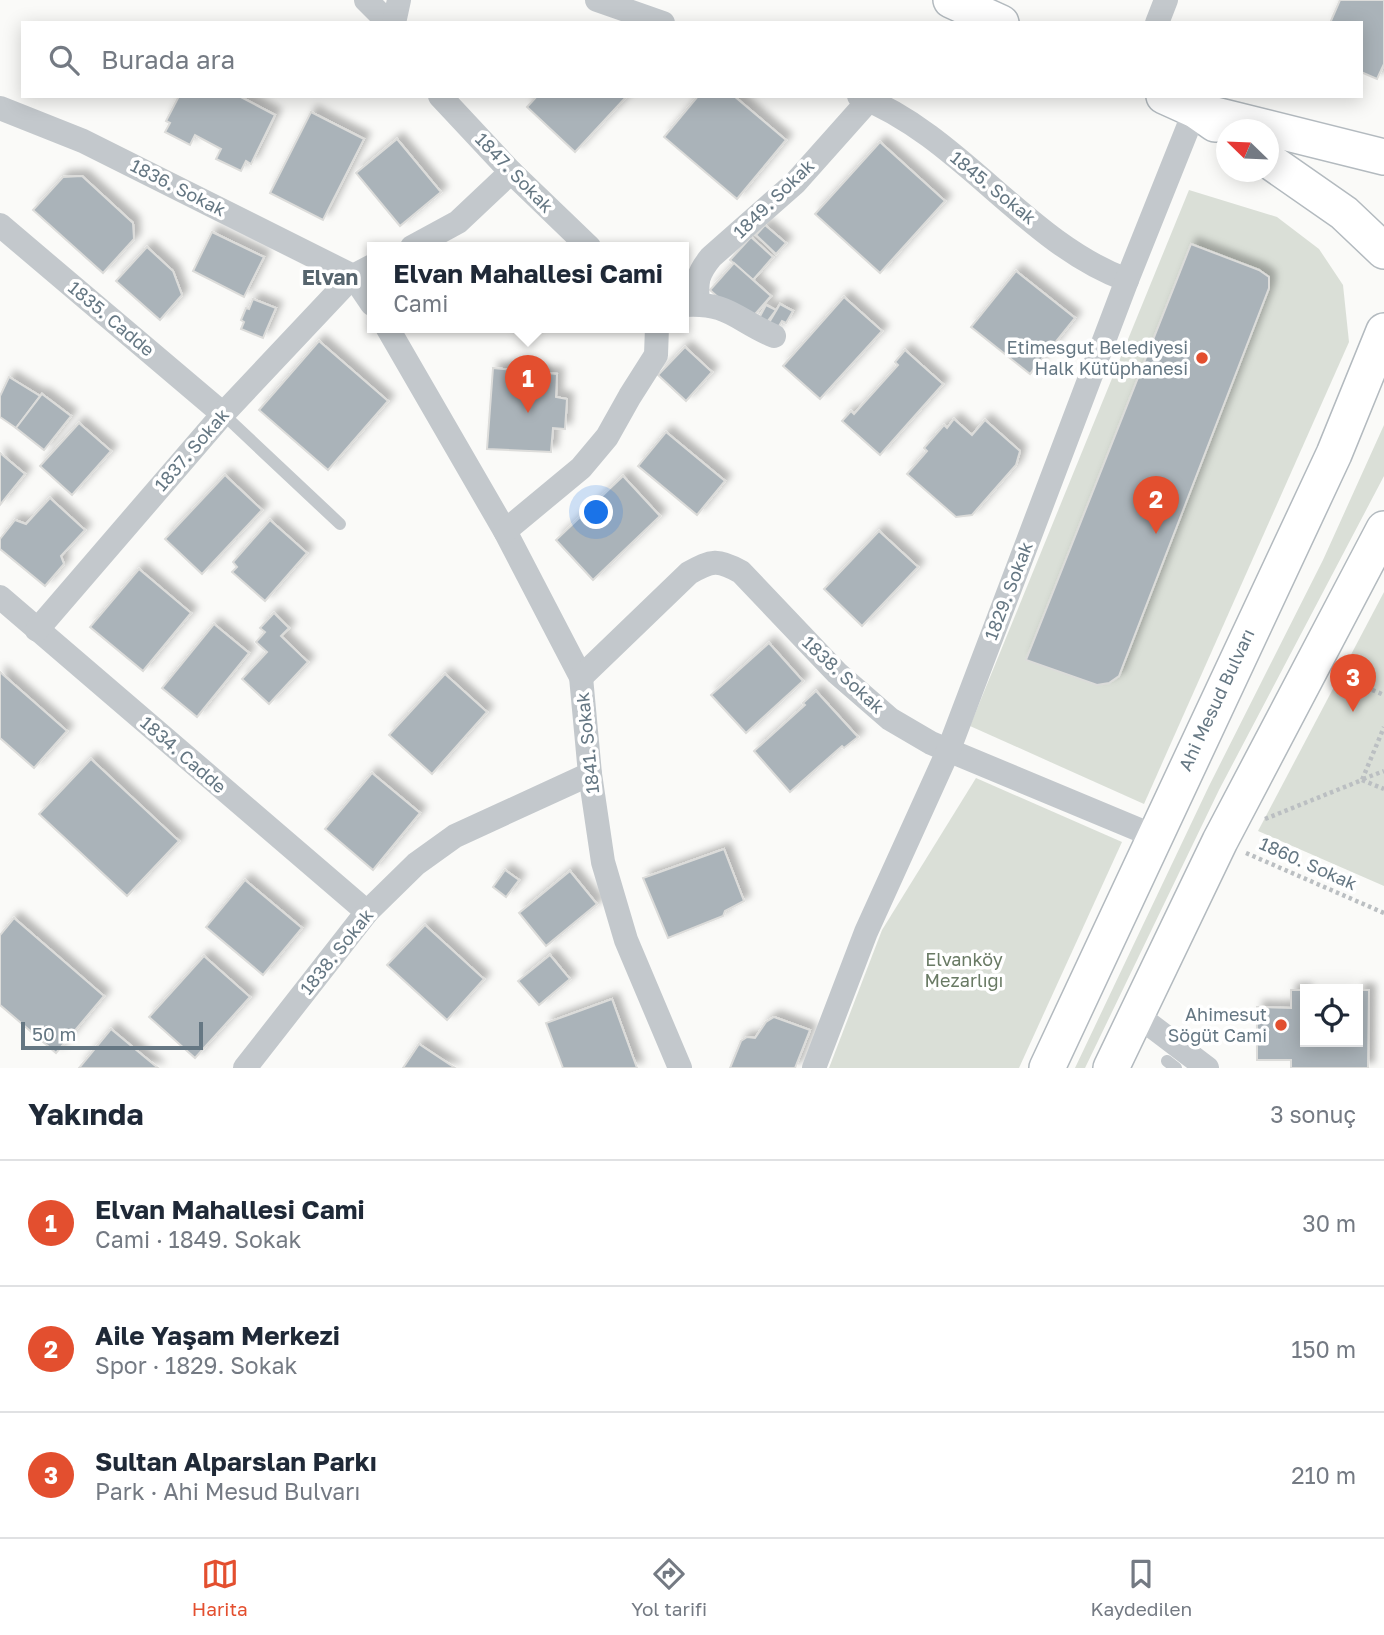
<!DOCTYPE html>
<html lang="tr">
<meta charset="utf-8">
<style>
:root{--surface:#fff;--page:#f2f2f3;--text:#1f2937;--muted:#747a83;--line:#e0e1e3;--accent:#e34f2f}
body{margin:0;font-family:"Golos Text",sans-serif;background:var(--page);color:var(--text)}
.controls{position:absolute;right:21px;bottom:21px;display:grid;overflow:hidden;border-radius:0px;box-shadow:0 4px 18px #0003}
.controls button{width:63px;height:63px;display:grid;place-items:center;padding:0;border:0;border-bottom:2px solid var(--line);background:var(--surface);color:var(--text);font:35px sans-serif}
.compass{position:absolute;left:1216px;top:119px;width:63px;height:63px;border-radius:50%;background:var(--surface);box-shadow:0 4px 18px #0003;rotate:293deg}
.scale{position:absolute;left:21px;bottom:18px;width:182px;box-sizing:border-box;padding-left:7px;border:4px solid #657783;border-top:0;font-size:19px;line-height:24px;white-space:nowrap;color:#657783;-webkit-text-stroke:5px #fff;paint-order:stroke}
.you{position:absolute;left:597px;top:513px;width:24px;height:24px;margin:-18px;border:5px solid #fff;border-radius:50%;background:#1a73e8;box-shadow:0 0 0 10px #1a73e833}
.badge{display:grid;place-items:center;width:46px;height:46px;border-radius:50%;background:var(--accent);color:#fff;font-size:23px;font-weight:700}
.pin{position:absolute;translate:-50% -58px;filter:drop-shadow(0 2px 4px #0008)}
.pin::after{content:'';position:absolute;top:37px;width:24px;height:21px;background:inherit;clip-path:polygon(0 0,100% 0,50% 100%)}
.popup{position:absolute;left:367px;top:242px;width:322px;height:91px;box-sizing:border-box;display:grid;place-content:center;border-radius:0px;background:var(--surface);filter:drop-shadow(0 2px 5px #0005);font-size:23px;white-space:nowrap;color:var(--muted)}
.popup b{font-size:26px;color:var(--text)}
.popup::after{content:'';position:absolute;left:50%;top:100%;margin-left:-14px;border:14px solid transparent;border-top-color:var(--surface)}
.list{margin:0;padding:0;list-style:none}
h2{display:flex;justify-content:space-between;align-items:center;height:91px;margin:0;padding:0 28px;font-size:30px}
h2 small{font-size:23px;font-weight:400;color:var(--muted)}
.list li{display:grid;grid-template-columns:46px 1fr auto;gap:21px;align-items:center;box-sizing:border-box;height:126px;padding:0 28px;border-top:2px solid var(--line)}
.list b{display:block;font-size:26px;white-space:nowrap}
.list p{margin:0;font-size:23px;white-space:nowrap;color:var(--muted)}
.list em{font-size:23px;font-style:normal;color:var(--muted)}
.icon{flex:none;width:38px;height:38px;fill:none;stroke:currentColor;stroke-width:2;stroke-linecap:round;stroke-linejoin:round}
.map{position:relative;flex:none;width:1384px;height:1068px;overflow:hidden}
.search{position:absolute;background:var(--surface);box-shadow:0 4px 18px #0003;left:21px;right:21px;top:21px;height:77px;display:flex;align-items:center;gap:18px;box-sizing:border-box;padding:0 24px;border-radius:0px;color:var(--muted);font-size:26px}
.sheet{height:469px;background:var(--surface)}
nav{display:flex;justify-content:space-around;align-items:center;box-sizing:border-box;height:98px;border-top:2px solid var(--line);background:var(--surface);font-size:19px;color:var(--muted)}
nav a{display:grid;justify-items:center;gap:4px}
nav .on{color:var(--accent)}
.map>svg:first-child{display:block}
.green{fill:#dadfd7}
.building{fill:#aab3b9;stroke:#dcdcda;stroke-width:2;filter:url(#shadow)}
.lines{fill:none;stroke-linecap:round;stroke-linejoin:round}
.secondary-casing{stroke:#b3babf;stroke-width:38}
.path{stroke:#bbbfc2;stroke-width:4.5;stroke-dasharray:3.5 3.5;stroke-linecap:butt}
.lane{stroke:#c3c8cc;stroke-width:12}
.street{stroke:#c3c8cc;stroke-width:24}
.secondary{stroke:#fff;stroke-width:35}
.poi-dot{fill:#e34f2f;stroke:#fff;stroke-width:2.5}
.labels{text-anchor:middle;stroke-width:7;stroke-linejoin:round;paint-order:stroke}
.street-label{font-size:18px;fill:#657783;stroke:#fff}
.poi-label{font-size:18px;fill:#657783;stroke:#fff;text-anchor:end}
.park-label{font-size:18px;fill:#697a64;stroke:#fff}
.quarter-label{font-size:21px;font-weight:bold;fill:#57656e;stroke:#fff}
</style>
<div class="map">
<svg width="1384" height="1068" viewBox="0 0 1384 1068">
<defs>
<filter id="shadow"><feDropShadow dx="6" dy="-6" stdDeviation="3.5" flood-color="#0004"/></filter>
</defs>
<rect width="100%" height="100%" fill="#fafaf8"/>
<g class="green">
<polygon points="1189,190 1277,217 1319,249 1343,285 1349,342 1144,804 970,726"/>
<polygon points="1384,425 1384,476 1219,790 1085,1068 1075,1068 1209,786 1323,560"/>
<polygon points="1384,592 1384,886 1258,831"/>
<polygon points="976,778 1122,842 1019,1068 829,1068 882,930"/>
</g>
<g class="building">
<polygon points="1340,0 1384,0 1384,64 1377,79 1361,72 1361,23 1330,23"/>
<polygon points="179,96 239,96 275,115 251,164 246,161 241,171 216,159 221,149 195,135 190,145 165,132 170,123 166,121"/>
<polygon points="537,96 627,96 575,152 527,107"/>
<polygon points="698,96 734,96 786,140 737,199 664,137"/>
<polygon points="311,112 364,139 323,220 270,193"/>
<polygon points="397,139 441,192 400,226 356,173"/>
<polygon points="880,142 945,201 880,273 815,214"/>
<polygon points="82,176 133,223 134,239 103,273 33,210 63,177"/>
<polygon points="765,225 786,243 776,254 756,235"/>
<polygon points="212,232 264,257 244,297 193,271"/>
<polygon points="751,237 773,257 753,280 730,260"/>
<polygon points="1191,244 1259,270 1269,277 1269,288 1119,676 1109,683 1097,685 1026,660"/>
<polygon points="147,247 173,271 182,295 160,320 116,281"/>
<polygon points="734,263 771,296 750,320 733,311 710,290"/>
<polygon points="1016,271 1075,318 1030,374 971,327"/>
<polygon points="844,297 882,331 820,399 783,366"/>
<polygon points="253,299 276,308 263,338 241,329 244,322 241,320 246,308 249,309"/>
<polygon points="780,304 793,311 786,323 782,321 776,331 767,326"/>
<polygon points="766,305 776,310 764,326 757,322"/>
<polygon points="319,341 388,401 328,470 259,410"/>
<polygon points="685,347 712,372 686,401 658,375"/>
<polygon points="905,350 943,384 880,455 842,421 851,411 854,414 898,365 895,362"/>
<polygon points="493,368 557,374 556,397 567,399 565,429 553,428 551,452 487,449"/>
<polygon points="9,377 40,396 16,428 0,417 0,396"/>
<polygon points="42,394 71,416 44,450 16,428"/>
<polygon points="954,419 972,435 985,420 1020,451 1016,465 972,515 956,517 907,474 927,451 924,448 944,425 947,428"/>
<polygon points="79,423 111,451 72,495 40,466"/>
<polygon points="666,432 725,481 697,515 638,466"/>
<polygon points="0,453 25,474 0,505"/>
<polygon points="225,475 262,510 202,574 165,539"/>
<polygon points="623,476 660,516 593,580 556,540"/>
<polygon points="50,498 85,530 61,556 64,564 45,586 0,549 0,539 15,520 26,524"/>
<polygon points="270,520 307,553 265,601 232,572 237,567 233,562"/>
<polygon points="879,531 918,567 862,626 824,589"/>
<polygon points="139,569 191,613 143,671 90,627"/>
<polygon points="274,613 289,628 281,636 308,662 269,704 242,679 267,652 256,642 265,632 260,628"/>
<polygon points="214,624 249,653 197,717 162,688"/>
<polygon points="769,643 803,681 746,733 711,695"/>
<polygon points="0,672 67,731 34,768 0,738"/>
<polygon points="445,674 487,712 432,774 389,735"/>
<polygon points="816,691 858,737 844,748 842,746 790,792 754,751 805,705 803,703"/>
<polygon points="91,759 179,841 127,896 39,814"/>
<polygon points="372,773 420,813 373,870 325,829"/>
<polygon points="724,849 744,901 725,911 723,916 668,938 643,878"/>
<polygon points="505,870 519,880 506,897 493,887"/>
<polygon points="570,871 597,904 546,946 519,913"/>
<polygon points="245,880 302,928 263,975 206,927"/>
<polygon points="14,918 104,996 56,1053 0,1005 0,935"/>
<polygon points="425,925 484,979 447,1020 387,965"/>
<polygon points="550,955 570,979 539,1005 518,981"/>
<polygon points="204,956 250,997 195,1058 149,1017"/>
<polygon points="1291,990 1305,990 1305,1042 1358,1042 1358,990 1369,990 1368,1068 1291,1068 1291,1060 1257,1060 1257,1007 1291,1008"/>
<polygon points="612,999 637,1068 563,1068 546,1023"/>
<polygon points="774,1017 810,1030 795,1068 730,1068 741,1041 747,1037 755,1038 766,1022"/>
<polygon points="111,1029 158,1068 79,1068"/>
<polygon points="419,1044 455,1068 403,1068"/>
</g>
<g class="lines">
<defs>
<g id="secondary">
<polyline points="951,0 1001,23"/>
<polyline points="1164,96 1195,110 1215,124"/>
<polyline points="1195,110 1384,157"/>
<polyline points="1268,160 1344,213 1384,251"/>
<polyline points="1047,1068 1334,454 1384,331"/>
<polyline points="1111,1068 1220,841 1384,529"/>
</g>
</defs>
<use href="#secondary" class="secondary-casing"/>
<g class="path">
<polyline points="1340,676 1384,695"/>
<polyline points="1363,779 1384,771"/>
<polyline points="1362,780 1384,789"/>
<polyline points="1265,819 1362,780 1384,727"/>
<polyline points="1246,853 1384,913"/>
</g>
<g class="lane">
<polyline points="223,414 340,524"/>
<polyline points="1167,1061 1176,1068"/>
</g>
<g class="street">
<polyline points="366,0 389,23"/>
<polyline points="597,0 663,23"/>
<polyline points="394,23 399,0"/>
<polyline points="1157,23 1166,0"/>
<polyline points="440,96 511,172 589,247"/>
<path d="M859 96C961 136 1026 243 1127 280"/>
<polyline points="0,108 83,141 353,276"/>
<polyline points="0,225 223,414"/>
<polyline points="412,247 458,222 511,172"/>
<polyline points="353,276 372,304"/>
<path d="M698 304C696 282 697 274 711 257L795 183 869 100"/>
<path d="M684 305C729 302 736 320 774 336"/>
<polyline points="387,327 505,531 581,677 590,774 603,862 626,940 680,1068"/>
<polyline points="505,531 581,468 607,437 630,396 656,355 657,327"/>
<polyline points="0,597 367,912"/>
<polyline points="37,630 223,414 353,276 372,266"/>
<path d="M581 677 689 573C712 560 718 559 741 572L837 673 890 719 931 743 1154 836"/>
<polyline points="1137,1015 1207,1068"/>
<polyline points="245,1068 367,912 416,864 455,836 590,774"/>
<polyline points="814,1068 866,932 949,749 1127,280 1195,110"/>
</g>
<use href="#secondary" class="secondary"/>
</g>
<g class="poi-dot">
<circle cx="1202" cy="358" r="7"/>
<circle cx="1281" cy="1025" r="7"/>
</g>
<g class="labels">
<g class="street-label">
<text transform="translate(514 173) rotate(46)" y="6">1847. Sokak</text>
<text transform="translate(178 188) rotate(27)" y="6">1836. Sokak</text>
<text transform="translate(993 188) rotate(39)" y="6">1845. Sokak</text>
<text transform="translate(774 199) rotate(-44)" y="6">1849. Sokak</text>
<text transform="translate(111 319) rotate(40)" y="6">1835. Cadde</text>
<text transform="translate(192 450) rotate(-49)" y="6">1837. Sokak</text>
<text transform="translate(1009 591) rotate(-69)" y="6">1829. Sokak</text>
<text transform="translate(843 675) rotate(43)" y="6">1838. Sokak</text>
<text transform="translate(1217 700) rotate(-65)" y="6">Ahi Mesud Bulvarı</text>
<text transform="translate(588 743) rotate(-96)" y="6">1841. Sokak</text>
<text transform="translate(183 755) rotate(41)" y="6">1834. Cadde</text>
<text transform="translate(1308 864) rotate(24)" y="6">1860. Sokak</text>
<text transform="translate(337 952) rotate(-51)" y="6">1838. Sokak</text>
</g>
<g class="poi-label">
<text x="1188" y="354">Etimesgut Belediyesi<tspan x="1188" dy="21">Halk Kütüphanesi</tspan></text>
<text x="1267" y="1021">Ahimesut<tspan x="1267" dy="21">Sögüt Cami</tspan></text>
</g>
<g class="park-label">
<text x="964" y="966">Elvanköy<tspan x="964" dy="21">Mezarlığı</tspan></text>
</g>
<g class="quarter-label">
<text x="330" y="285">Elvan</text>
</g>
</g>
</svg>
<div class="controls">
<button><svg class="icon" aria-label="locate" viewBox="0 0 24 24"><circle cx="12" cy="12" r="6"/><path d="M12 2v4M12 18v4M2 12h4M18 12h4"/></svg></button>
</div>
<svg class="compass" viewBox="-18 -18 36 36"><path d="M0-13l5 13h-10z" fill="#e53935"/><path d="M0 13l5-13h-10z" fill="#747a83"/></svg>
<div class="scale">50 m</div>
<div class="you"></div>
<div class="pin badge" style="left:528px;top:413px">1</div>
<div class="popup"><b>Elvan Mahallesi Cami</b>Cami</div>
<div class="pin badge" style="left:1156px;top:534px">2</div>
<div class="pin badge" style="left:1353px;top:712px">3</div>
<div class="search"><svg class="icon" aria-label="search" viewBox="0 0 24 24"><circle cx="10" cy="10" r="6"/><path d="M15 15l6 6"/></svg>Burada ara</div>
</div>
<section class="sheet">
<h2>Yakında<small>3 sonuç</small></h2>
<ul class="list">
<li><span class="badge">1</span><div><b>Elvan Mahallesi Cami</b><p>Cami · 1849. Sokak</p></div><em>30 m</em></li>
<li><span class="badge">2</span><div><b>Aile Yaşam Merkezi</b><p>Spor · 1829. Sokak</p></div><em>150 m</em></li>
<li><span class="badge">3</span><div><b>Sultan Alparslan Parkı</b><p>Park · Ahi Mesud Bulvarı</p></div><em>210 m</em></li>
</ul>
</section>
<nav>
<a class="on"><svg class="icon" aria-label="map" viewBox="0 0 24 24"><path d="M3 6l6-2 6 2 6-2v14l-6 2-6-2-6 2zM9 4v14M15 6v14"/></svg>Harita</a>
<a><svg class="icon" aria-label="directions" viewBox="0 0 24 24"><path d="M12 3l9 9-9 9-9-9zM9 14v-3h6M13 9l2 2-2 2"/></svg>Yol tarifi</a>
<a><svg class="icon" aria-label="saved" viewBox="0 0 24 24"><path d="M7 4h10v16l-5-4-5 4z"/></svg>Kaydedilen</a>
</nav>
